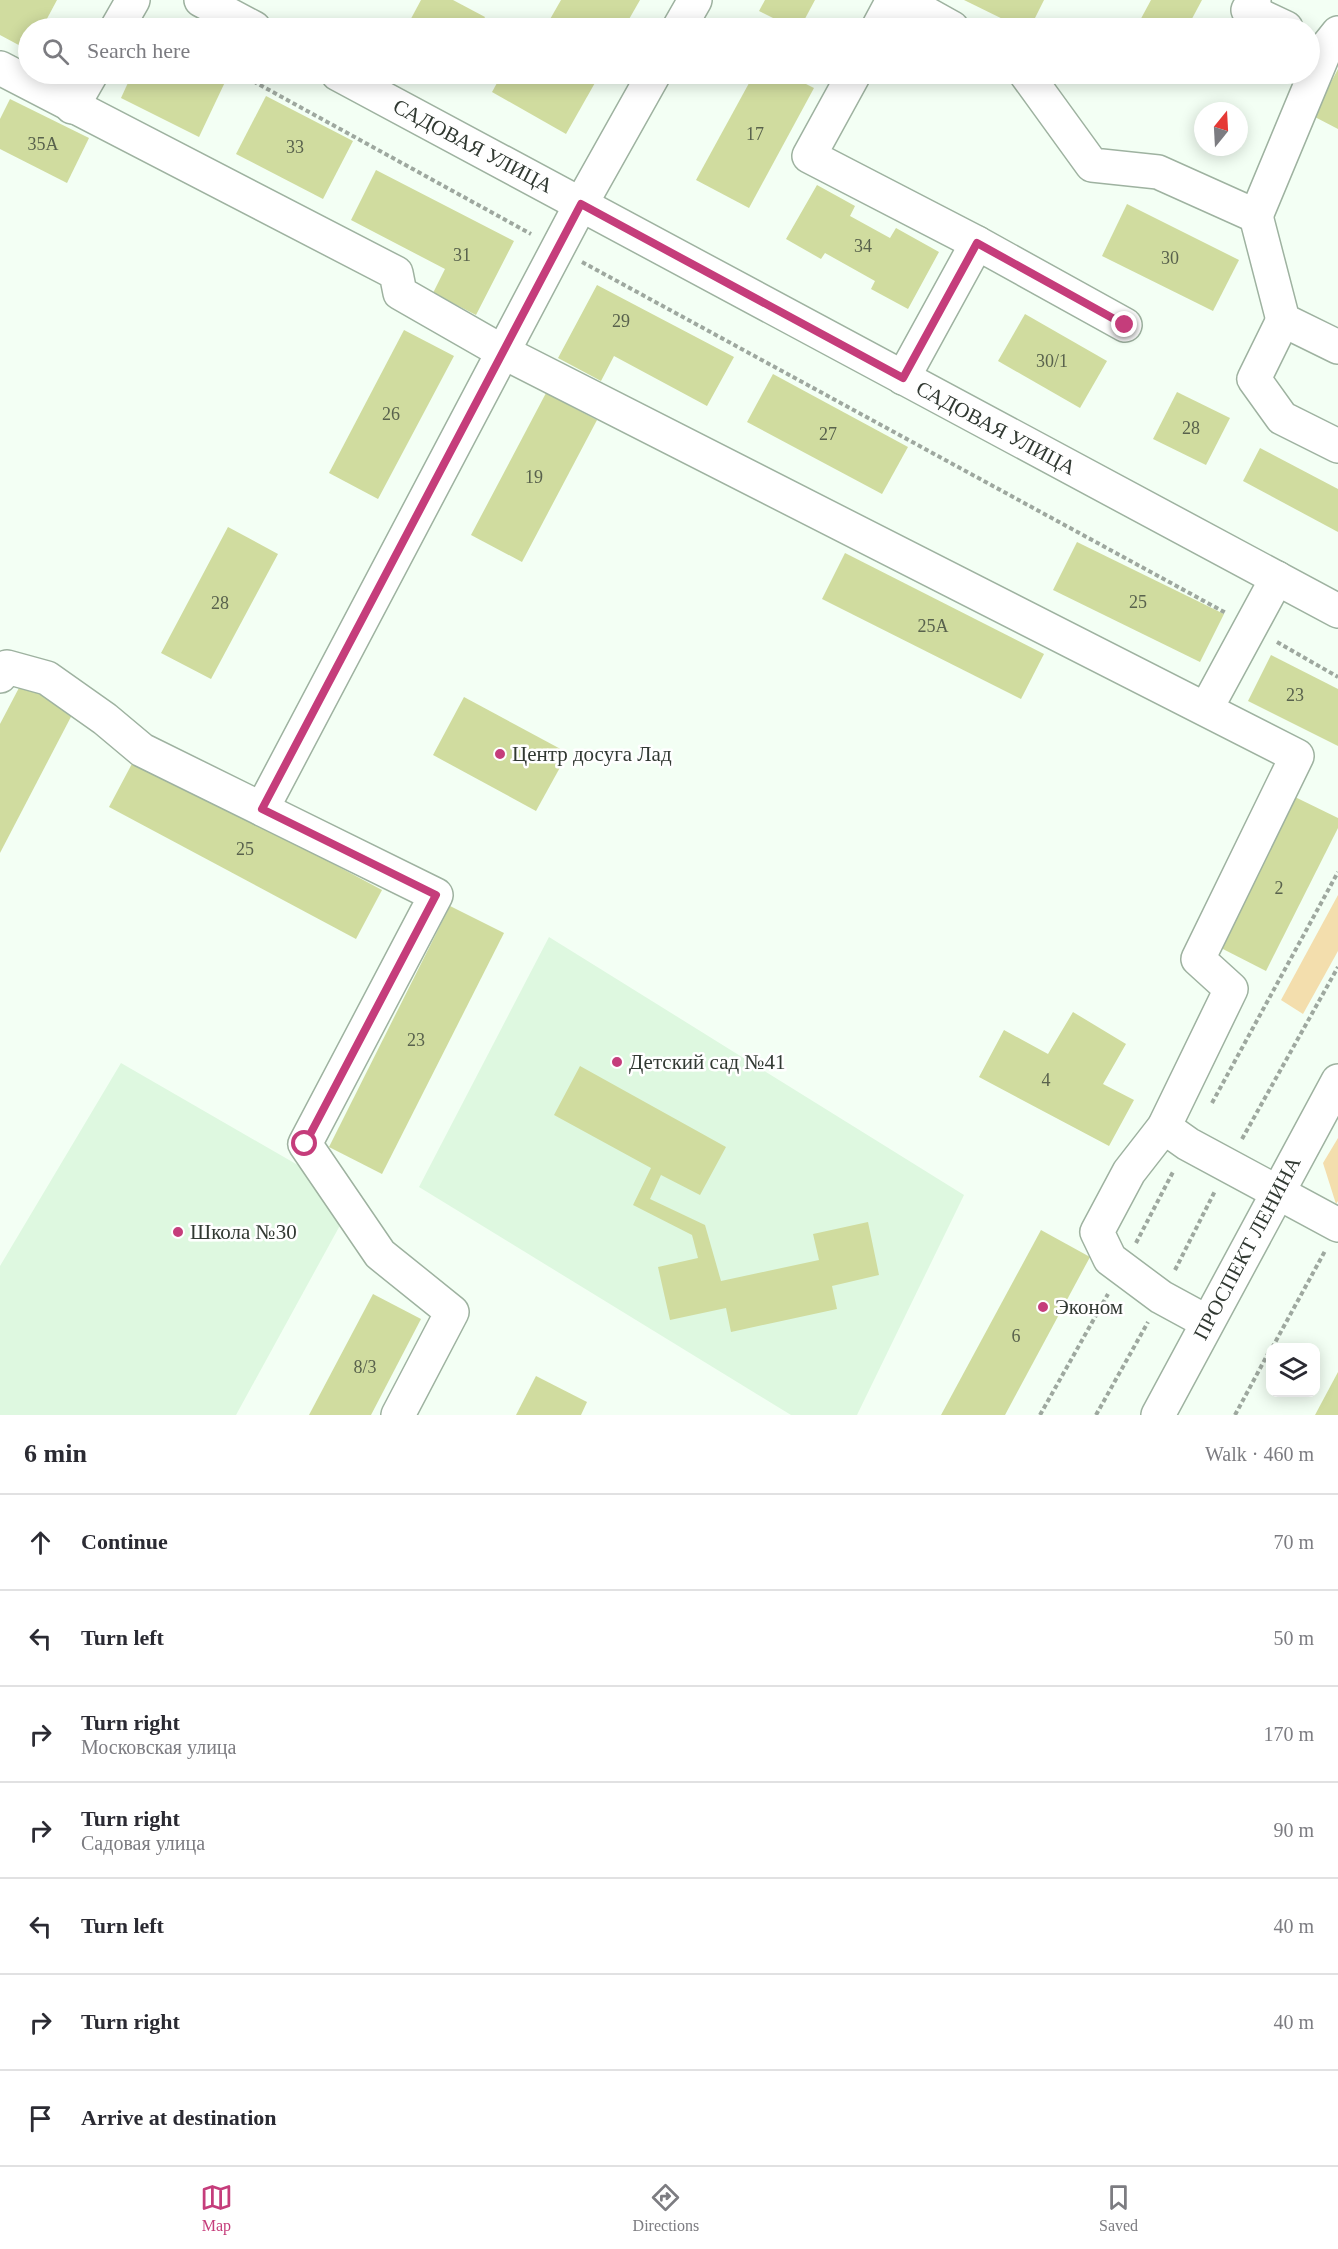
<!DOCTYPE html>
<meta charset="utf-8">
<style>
:root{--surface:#fff;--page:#f2f2f3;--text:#2b2b33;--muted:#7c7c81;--line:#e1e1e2;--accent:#c53d7b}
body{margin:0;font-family:"Times New Roman",serif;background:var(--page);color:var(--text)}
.controls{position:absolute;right:18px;bottom:18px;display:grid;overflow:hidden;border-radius:12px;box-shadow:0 3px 15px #0003}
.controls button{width:54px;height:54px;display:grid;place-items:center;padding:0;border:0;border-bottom:2px solid var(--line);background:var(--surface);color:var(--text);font:30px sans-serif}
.compass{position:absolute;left:1194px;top:102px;width:54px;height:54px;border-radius:50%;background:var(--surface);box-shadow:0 3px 15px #0003;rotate:18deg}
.stop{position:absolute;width:18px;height:18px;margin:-14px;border:4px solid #c53d7b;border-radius:50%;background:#fff}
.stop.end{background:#c53d7b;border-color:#fff;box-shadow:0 2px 6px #0008}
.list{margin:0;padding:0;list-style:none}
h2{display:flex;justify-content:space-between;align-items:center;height:78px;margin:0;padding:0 24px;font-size:26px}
h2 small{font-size:20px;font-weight:400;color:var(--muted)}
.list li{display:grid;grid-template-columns:39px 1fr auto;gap:18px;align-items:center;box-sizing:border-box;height:96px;padding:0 24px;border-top:2px solid var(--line)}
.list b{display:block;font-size:22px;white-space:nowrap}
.list p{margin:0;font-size:20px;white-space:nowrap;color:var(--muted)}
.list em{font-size:20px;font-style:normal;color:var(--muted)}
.icon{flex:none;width:33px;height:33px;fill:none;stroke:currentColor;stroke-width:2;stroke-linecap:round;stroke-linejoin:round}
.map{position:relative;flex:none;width:1338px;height:1415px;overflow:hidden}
.search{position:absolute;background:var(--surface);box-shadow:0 3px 15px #0003;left:18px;right:18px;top:18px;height:66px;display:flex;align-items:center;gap:15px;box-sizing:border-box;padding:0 21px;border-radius:33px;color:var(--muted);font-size:22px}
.sheet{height:750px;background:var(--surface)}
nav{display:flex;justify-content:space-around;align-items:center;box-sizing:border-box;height:84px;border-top:2px solid var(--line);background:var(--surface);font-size:16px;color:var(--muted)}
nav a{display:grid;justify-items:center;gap:3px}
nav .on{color:var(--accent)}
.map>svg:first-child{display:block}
.built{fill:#def8e0}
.green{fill:#f3dead}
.building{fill:#d0dc9f}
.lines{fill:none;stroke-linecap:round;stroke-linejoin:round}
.minor-casing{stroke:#9eb2a0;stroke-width:36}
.path{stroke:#9ea89f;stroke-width:4;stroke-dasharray:4.5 3;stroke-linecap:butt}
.minor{stroke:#fff;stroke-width:33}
.route{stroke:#c53d7b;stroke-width:8}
.poi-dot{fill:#c53d7b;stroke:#fff;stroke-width:2}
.labels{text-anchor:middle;stroke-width:5;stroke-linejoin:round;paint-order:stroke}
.number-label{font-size:18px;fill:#59624d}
.street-label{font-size:21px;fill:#313932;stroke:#fff}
.poi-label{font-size:21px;fill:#313932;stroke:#fff;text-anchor:start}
</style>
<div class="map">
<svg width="1338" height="1415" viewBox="0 0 1338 1415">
<rect width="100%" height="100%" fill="#f3fff4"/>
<g class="built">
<polygon points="549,937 964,1195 857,1415 791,1415 419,1187"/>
<polygon points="121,1063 355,1198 236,1415 0,1415 0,1266"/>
</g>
<g class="green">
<polygon points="1338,895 1338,951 1303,1014 1281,1000"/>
<polygon points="1338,1138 1338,1201 1336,1204 1323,1163"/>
</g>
<g class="building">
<polygon points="0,0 57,0 42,28 28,28 28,50 0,35"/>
<polygon points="421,0 453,0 485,17 479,28 406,28"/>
<polygon points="561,0 640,0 624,28 545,28"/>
<polygon points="765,0 815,0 800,28 793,28 759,11"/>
<polygon points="964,0 1044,0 1030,28 1021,28"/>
<polygon points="1151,0 1202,0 1187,28 1142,28 1137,26"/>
<polygon points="1338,69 1338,129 1313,116"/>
<polygon points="132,74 212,74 226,80 199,137 121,98"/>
<polygon points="502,74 600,74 566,134 492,92"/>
<polygon points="754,74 786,74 814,88 749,208 696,180"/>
<polygon points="266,96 353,141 323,199 236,154"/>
<polygon points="10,99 89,138 67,183 0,149 0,119"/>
<polygon points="376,170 514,241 476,315 433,293 445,269 351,220"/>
<polygon points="817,185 855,206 850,216 890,238 896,228 939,252 908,309 871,289 875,281 825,253 821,259 786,239"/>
<polygon points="1127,204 1239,260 1213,311 1102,256"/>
<polygon points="597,285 734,357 707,406 614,356 601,381 558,358"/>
<polygon points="1025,314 1107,361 1080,408 998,361"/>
<polygon points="404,330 454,356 378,499 329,473"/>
<polygon points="773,374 908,447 882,494 747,422"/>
<polygon points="1177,392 1230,418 1206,465 1153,439"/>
<polygon points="546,393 597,420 522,562 471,535"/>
<polygon points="1260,448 1338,489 1338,532 1243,481"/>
<polygon points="228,527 278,554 211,679 161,653"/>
<polygon points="1077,542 1224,614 1200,662 1053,590"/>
<polygon points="845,553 1044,654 1021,699 822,599"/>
<polygon points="1271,655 1338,689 1338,746 1248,701"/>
<polygon points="21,684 74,711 0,853 0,724"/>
<polygon points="464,697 568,753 536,811 433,755"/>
<polygon points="135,758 382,890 356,939 109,807"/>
<polygon points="1295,797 1338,818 1338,828 1266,971 1219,947"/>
<polygon points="450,906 504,933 382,1174 329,1147"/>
<polygon points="1073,1012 1126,1044 1103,1084 1134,1100 1109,1146 979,1077 1004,1030 1048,1054"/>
<polygon points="580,1066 726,1147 700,1195 661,1175 650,1199 705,1225 721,1281 819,1260 813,1234 868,1222 879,1275 832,1286 837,1309 731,1332 726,1308 670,1320 658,1267 698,1258 692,1235 633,1205 651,1168 554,1115"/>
<polygon points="1041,1230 1090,1257 1005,1415 941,1415"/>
<polygon points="373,1294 421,1319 371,1415 309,1415"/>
<polygon points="1338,1372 1338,1415 1315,1415"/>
<polygon points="536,1376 587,1402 581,1415 516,1415"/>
</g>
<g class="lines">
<defs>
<g id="minor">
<polyline points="201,0 254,28"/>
<polyline points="902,0 952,28"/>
<polyline points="1254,0 1248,10 1286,28"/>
<polyline points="117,28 133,0"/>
<polyline points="679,28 695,0"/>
<polyline points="878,28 893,0"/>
<polyline points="0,68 396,273 400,293 503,352 1297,756 1198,959 1231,989 1164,1127 1129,1172 1097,1232 1110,1259 1161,1297 1207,1322"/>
<polyline points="338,74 1338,611"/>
<polyline points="854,74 809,156 977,243"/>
<polyline points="1026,74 1092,165 1158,172 1256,216 1326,48 1338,33"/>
<polyline points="72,107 91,74"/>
<polyline points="1256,216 1283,320 1338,347"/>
<polyline points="1283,320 1254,379 1282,418 1338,446"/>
<polyline points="903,378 977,243 1125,325"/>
<polyline points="0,676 7,667 47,678 105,719 142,750 436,895 305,1144 380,1254 452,1312 398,1415"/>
<polyline points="1206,709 1277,578"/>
<polyline points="262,809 581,204 654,74"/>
<polyline points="1164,1127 1188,1144 1338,1225"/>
<polyline points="1158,1415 1338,1081"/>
</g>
</defs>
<use href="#minor" class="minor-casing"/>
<g class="path">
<polyline points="240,74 531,234"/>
<polyline points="582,262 1226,613"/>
<polyline points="1277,642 1338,677"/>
<polyline points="1212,1103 1338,872"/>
<polyline points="1242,1139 1338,967"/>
<polyline points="1136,1243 1174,1170"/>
<polyline points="1175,1270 1215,1191"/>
<polyline points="1272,1348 1325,1251"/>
<polyline points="1040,1415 1108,1294"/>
<polyline points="1096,1415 1148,1322"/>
<polyline points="1235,1415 1270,1350"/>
</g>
<use href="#minor" class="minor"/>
</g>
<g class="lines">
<polyline class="route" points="305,1144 436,895 262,809 581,204 903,378 977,243 1125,325"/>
</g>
<g class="poi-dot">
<circle cx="500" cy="754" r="6"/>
<circle cx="617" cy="1062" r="6"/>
<circle cx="178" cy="1232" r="6"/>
<circle cx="1043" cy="1307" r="6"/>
</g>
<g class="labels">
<g class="number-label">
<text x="755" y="140">17</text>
<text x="43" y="150">35А</text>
<text x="295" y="153">33</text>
<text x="863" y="252">34</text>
<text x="462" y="261">31</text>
<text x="1170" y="264">30</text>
<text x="621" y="327">29</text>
<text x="1052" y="367">30/1</text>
<text x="391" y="420">26</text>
<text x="1191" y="434">28</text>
<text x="828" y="440">27</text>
<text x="534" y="483">19</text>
<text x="1138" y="608">25</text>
<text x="220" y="609">28</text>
<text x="933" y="632">25А</text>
<text x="1295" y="701">23</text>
<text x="245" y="855">25</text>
<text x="1279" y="894">2</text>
<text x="416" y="1046">23</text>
<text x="1046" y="1086">4</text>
<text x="1016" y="1342">6</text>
<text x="365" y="1373">8/3</text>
</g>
<g class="street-label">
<text transform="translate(473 146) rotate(28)" y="7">САДОВАЯ УЛИЦА</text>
<text transform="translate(996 428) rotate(28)" y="7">САДОВАЯ УЛИЦА</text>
<text transform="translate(1247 1248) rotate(-62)" y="7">ПРОСПЕКТ ЛЕНИНА</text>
</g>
<g class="poi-label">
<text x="512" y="761">Центр досуга Лад</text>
<text x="629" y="1069">Детский сад №41</text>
<text x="190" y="1239">Школа №30</text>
<text x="1055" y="1314">Эконом</text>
</g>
</g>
</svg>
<div class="controls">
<button><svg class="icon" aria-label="layers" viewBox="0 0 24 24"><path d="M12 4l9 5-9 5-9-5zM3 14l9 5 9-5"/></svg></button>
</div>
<svg class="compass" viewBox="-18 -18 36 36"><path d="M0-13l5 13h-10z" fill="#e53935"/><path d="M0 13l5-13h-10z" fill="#7c7c81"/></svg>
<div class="stop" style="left:305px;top:1144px"></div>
<div class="stop end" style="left:1125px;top:325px"></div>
<div class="search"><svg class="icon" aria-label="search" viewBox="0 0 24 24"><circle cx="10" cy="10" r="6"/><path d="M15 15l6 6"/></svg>Search here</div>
</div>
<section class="sheet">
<h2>6 min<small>Walk · 460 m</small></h2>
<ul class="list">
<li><svg class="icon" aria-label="ahead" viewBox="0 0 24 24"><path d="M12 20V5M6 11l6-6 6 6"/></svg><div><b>Continue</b></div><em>70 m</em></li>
<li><svg class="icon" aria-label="left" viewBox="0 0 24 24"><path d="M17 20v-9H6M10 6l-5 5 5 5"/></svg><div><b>Turn left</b></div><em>50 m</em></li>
<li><svg class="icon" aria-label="right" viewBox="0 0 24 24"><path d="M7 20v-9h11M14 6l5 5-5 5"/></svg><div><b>Turn right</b><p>Московская улица</p></div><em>170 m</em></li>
<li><svg class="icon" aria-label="right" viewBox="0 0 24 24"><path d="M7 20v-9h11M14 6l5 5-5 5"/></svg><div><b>Turn right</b><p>Садовая улица</p></div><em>90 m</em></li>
<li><svg class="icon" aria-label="left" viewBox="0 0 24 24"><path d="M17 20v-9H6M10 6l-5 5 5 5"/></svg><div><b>Turn left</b></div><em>40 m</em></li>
<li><svg class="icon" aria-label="right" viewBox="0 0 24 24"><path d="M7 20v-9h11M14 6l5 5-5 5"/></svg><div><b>Turn right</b></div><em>40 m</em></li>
<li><svg class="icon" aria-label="arrive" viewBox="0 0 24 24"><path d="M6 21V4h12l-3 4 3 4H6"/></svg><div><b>Arrive at destination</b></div></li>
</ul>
</section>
<nav>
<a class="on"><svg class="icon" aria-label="map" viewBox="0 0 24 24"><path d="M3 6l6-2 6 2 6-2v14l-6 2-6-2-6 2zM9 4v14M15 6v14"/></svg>Map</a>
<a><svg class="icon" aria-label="directions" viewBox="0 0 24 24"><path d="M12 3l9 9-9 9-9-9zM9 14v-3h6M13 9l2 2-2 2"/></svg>Directions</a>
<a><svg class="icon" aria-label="saved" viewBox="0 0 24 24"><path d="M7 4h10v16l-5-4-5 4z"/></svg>Saved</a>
</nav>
